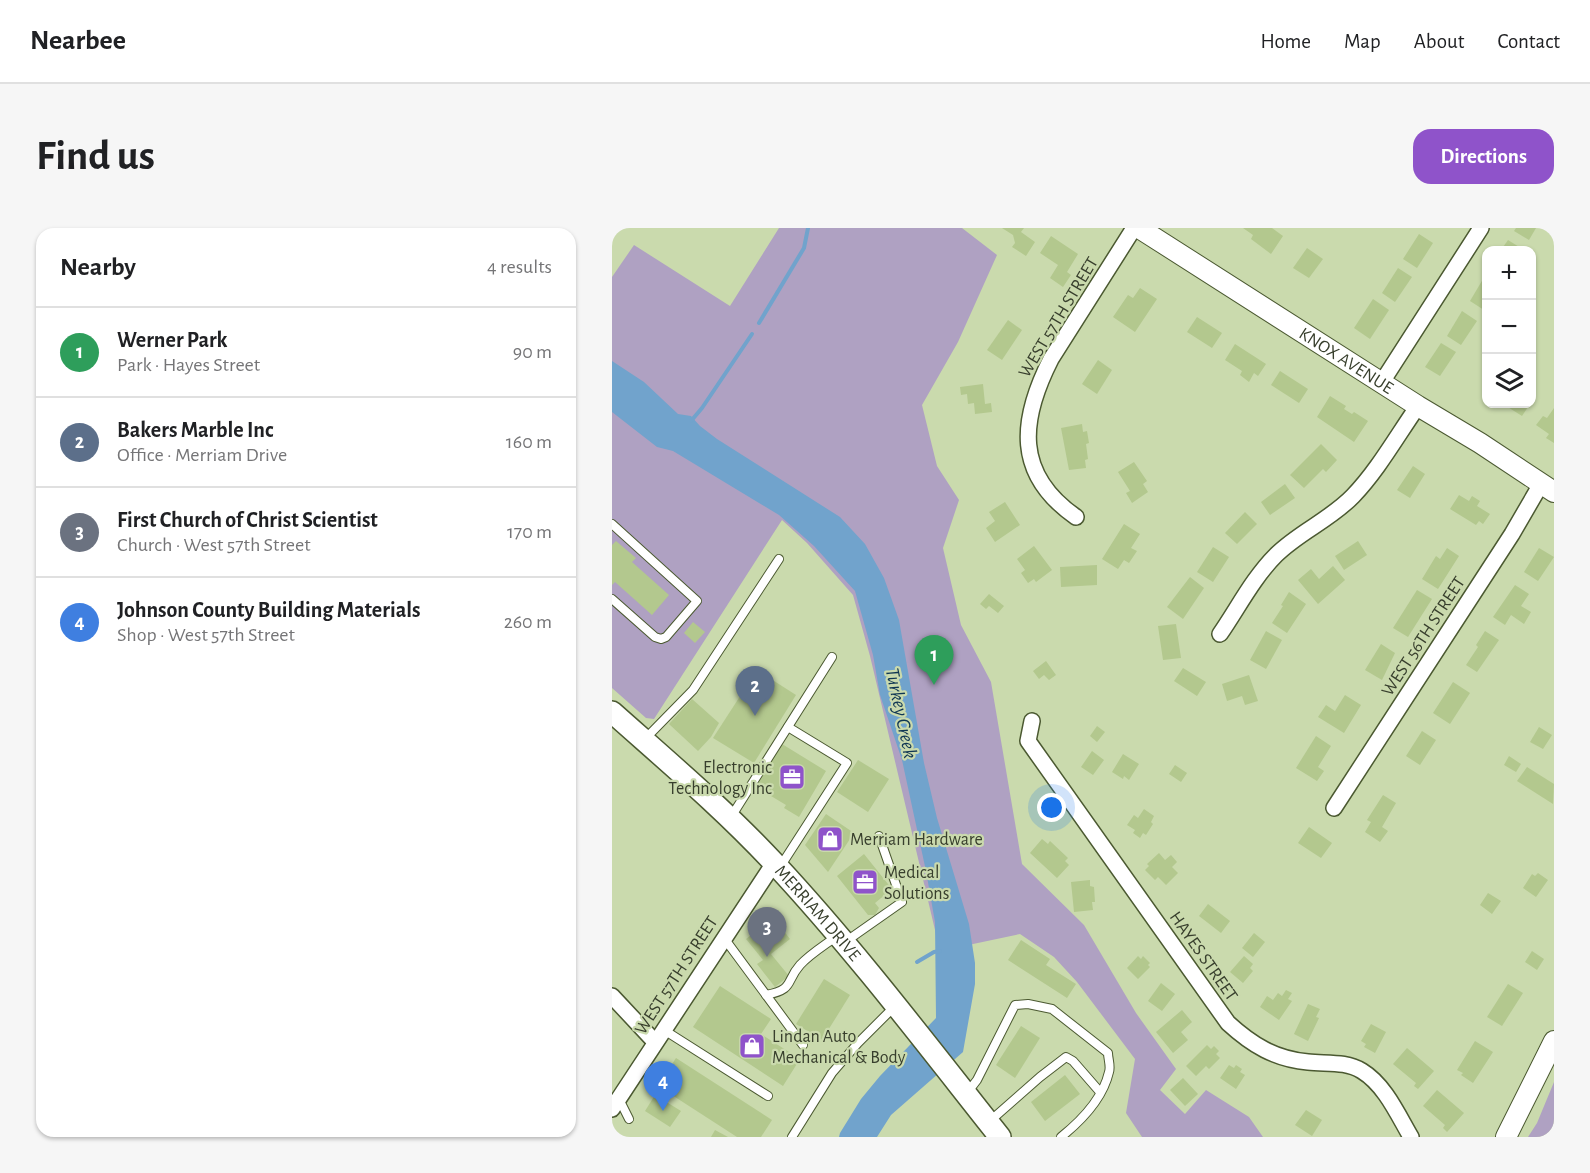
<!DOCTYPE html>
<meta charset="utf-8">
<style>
:root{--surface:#fff;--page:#f6f6f6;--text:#202124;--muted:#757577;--line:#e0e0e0;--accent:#8f53ca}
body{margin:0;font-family:"Alegreya Sans",sans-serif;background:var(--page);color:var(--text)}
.controls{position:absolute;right:18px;top:18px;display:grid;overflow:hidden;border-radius:12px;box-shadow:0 2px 4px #0004}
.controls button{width:54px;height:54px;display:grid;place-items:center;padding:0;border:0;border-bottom:2px solid var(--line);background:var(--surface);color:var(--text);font:30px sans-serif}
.you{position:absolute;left:440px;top:580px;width:21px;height:21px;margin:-15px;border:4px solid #fff;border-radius:50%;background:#1a73e8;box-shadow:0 0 0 9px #1a73e833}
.badge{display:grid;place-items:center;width:39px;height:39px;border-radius:50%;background:var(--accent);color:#fff;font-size:20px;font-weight:700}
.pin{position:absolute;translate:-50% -50px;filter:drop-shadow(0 2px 3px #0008)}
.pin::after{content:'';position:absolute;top:32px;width:21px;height:18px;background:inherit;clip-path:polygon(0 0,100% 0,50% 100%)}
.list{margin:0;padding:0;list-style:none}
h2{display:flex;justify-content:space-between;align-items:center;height:78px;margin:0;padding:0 24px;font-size:26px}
h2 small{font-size:20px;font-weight:400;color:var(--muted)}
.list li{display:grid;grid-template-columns:39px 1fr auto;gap:18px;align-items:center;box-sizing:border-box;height:90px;padding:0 24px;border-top:2px solid var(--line)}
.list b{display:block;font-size:22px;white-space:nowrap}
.list p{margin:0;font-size:20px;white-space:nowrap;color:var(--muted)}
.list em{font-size:20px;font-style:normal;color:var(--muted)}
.icon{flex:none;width:33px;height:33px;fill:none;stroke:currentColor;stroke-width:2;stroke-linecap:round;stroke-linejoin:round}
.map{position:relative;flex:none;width:942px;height:909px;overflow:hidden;border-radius:18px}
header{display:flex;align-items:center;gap:36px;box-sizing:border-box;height:84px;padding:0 30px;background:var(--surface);border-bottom:2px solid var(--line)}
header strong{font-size:28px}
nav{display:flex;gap:33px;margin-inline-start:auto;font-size:21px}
.intro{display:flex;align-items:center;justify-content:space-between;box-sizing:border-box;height:144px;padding:0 36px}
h1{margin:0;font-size:42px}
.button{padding:15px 27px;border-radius:18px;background:var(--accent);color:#fff;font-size:21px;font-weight:700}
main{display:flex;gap:36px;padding:0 36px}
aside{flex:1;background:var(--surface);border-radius:18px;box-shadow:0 2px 4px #0004}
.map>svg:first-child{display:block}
.green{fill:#afa1c2}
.water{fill:#71a3cc}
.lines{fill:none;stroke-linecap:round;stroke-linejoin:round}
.stream{stroke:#71a3cc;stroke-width:4}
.building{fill:#b3c88e}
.service-casing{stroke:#4b5931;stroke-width:10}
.minor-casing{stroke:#4b5931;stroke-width:18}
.tertiary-casing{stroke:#4b5931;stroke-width:22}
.secondary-casing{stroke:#4b5931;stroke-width:24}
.service{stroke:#fff;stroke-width:8}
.minor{stroke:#fff;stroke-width:15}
.tertiary{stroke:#fff;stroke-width:20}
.secondary{stroke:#fff;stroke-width:21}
.labels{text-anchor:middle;stroke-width:4.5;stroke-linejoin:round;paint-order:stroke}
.street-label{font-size:18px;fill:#383f2d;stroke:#cadaad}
.poi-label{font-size:18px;fill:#383f2d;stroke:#cadaad;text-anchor:start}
.water-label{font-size:20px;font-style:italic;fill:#0f3653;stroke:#cadaad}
</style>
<header>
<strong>Nearbee</strong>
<nav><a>Home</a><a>Map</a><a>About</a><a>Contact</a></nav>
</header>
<div class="intro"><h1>Find us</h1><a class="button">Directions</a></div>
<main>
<aside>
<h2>Nearby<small>4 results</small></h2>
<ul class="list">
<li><span class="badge" style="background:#2e9e5b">1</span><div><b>Werner Park</b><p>Park · Hayes Street</p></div><em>90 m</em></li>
<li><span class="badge" style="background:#5c6f8a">2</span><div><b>Bakers Marble Inc</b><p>Office · Merriam Drive</p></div><em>160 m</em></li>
<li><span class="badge" style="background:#6b7280">3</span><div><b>First Church of Christ Scientist</b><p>Church · West 57th Street</p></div><em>170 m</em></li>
<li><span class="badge" style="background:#3f7fe0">4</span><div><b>Johnson County Building Materials</b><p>Shop · West 57th Street</p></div><em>260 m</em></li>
</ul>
</aside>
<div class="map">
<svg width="942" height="909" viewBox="0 0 942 909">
<rect width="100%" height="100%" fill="#cadaad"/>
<g class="green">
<polygon points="167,0 350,0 385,27 346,114 310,177 325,238 347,272 331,320 349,397 379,454 410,636 472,697 524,785 564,841 548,862 573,886 594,862 637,889 651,909 530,909 514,885 523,831 465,754 442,729 408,706 328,723 258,428 241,367 195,315 170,292 42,491 34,490 0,460 0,49 22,17 118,78"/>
<polygon points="942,854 942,909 916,909 925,895"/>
</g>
<polygon class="water" points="0,133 32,154 66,186 79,188 88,198 105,211 228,289 253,316 272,350 287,392 312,535 325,590 357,696 363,735 363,756 351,824 279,887 265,909 227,909 228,905 249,871 268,848 324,790 323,694 314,643 290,532 268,467 261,427 243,363 202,318 167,287 61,223 45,219 0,184"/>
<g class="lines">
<g class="stream">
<polyline points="147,95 192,20 196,0"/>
<polyline points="79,193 90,180 140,106"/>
<polyline points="305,734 322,724 328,723"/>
</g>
</g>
<g class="building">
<polygon points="390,0 412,0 409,4 423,14 414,28 400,19 403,15 401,7"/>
<polygon points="631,0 660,0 671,8 659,26 639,11 641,7"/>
<polygon points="904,0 924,0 917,12 902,3"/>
<polygon points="807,6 821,15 805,40 791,31"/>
<polygon points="439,8 466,26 455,44 459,47 451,59 438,50 446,37 428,25"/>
<polygon points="896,12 912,22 889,22"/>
<polygon points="695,20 711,31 697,50 681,40"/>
<polygon points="786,40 800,49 783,74 770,65"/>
<polygon points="874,46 874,78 872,82 858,73"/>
<polygon points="528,60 545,71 523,104 501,89 516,67 521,70"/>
<polygon points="761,71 777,82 758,111 742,100"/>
<polygon points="850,83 865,93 849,117 835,108"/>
<polygon points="585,89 610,105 600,120 575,104"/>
<polygon points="396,92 410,102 390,132 375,122"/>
<polygon points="829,115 844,124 828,148 813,139"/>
<polygon points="623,116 654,136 646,148 642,145 637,154 628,147 630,143 613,132"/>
<polygon points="486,132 500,142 485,166 470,156"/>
<polygon points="668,143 696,161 687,175 659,157"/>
<polygon points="371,156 373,176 379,175 380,184 363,186 362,175 356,176 355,166 349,167 348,159"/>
<polygon points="718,168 734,178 732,181 740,186 742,184 756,193 742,214 705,189"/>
<polygon points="891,176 918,176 910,188"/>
<polygon points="942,180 942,215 934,210 937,206 924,197 931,188 935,190"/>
<polygon points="470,196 471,204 475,203 477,215 474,216 476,231 473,232 474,240 457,242 449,200"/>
<polygon points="709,216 725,232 714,244 711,241 692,260 678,247"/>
<polygon points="522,234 535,253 531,256 536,264 520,275 514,265 518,263 506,244"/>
<polygon points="801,238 813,246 798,270 785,262"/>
<polygon points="673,256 683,270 658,287 649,274"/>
<polygon points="847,267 857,273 860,268 868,273 865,278 878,286 871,296 867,293 864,297 838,281"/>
<polygon points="393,274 408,297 383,314 374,300 383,293 377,284"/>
<polygon points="633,284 645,296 625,316 613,305"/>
<polygon points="512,296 528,306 519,320 525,323 517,335 512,332 506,341 490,331"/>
<polygon points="4,313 24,330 20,334 57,367 40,387 3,354 0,357 0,317"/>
<polygon points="746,313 755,327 732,342 723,328"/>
<polygon points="422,318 440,342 424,354 422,351 416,355 409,345 413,342 405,331"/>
<polygon points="601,319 617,329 601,354 585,344"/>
<polygon points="835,320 847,328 826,361 810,351 824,328 828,331"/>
<polygon points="927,320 942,329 926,353 912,344"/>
<polygon points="485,337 485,357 449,359 448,339"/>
<polygon points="721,338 733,352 706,376 686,352 699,341 707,351"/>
<polygon points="578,349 592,360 571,391 555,379"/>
<polygon points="903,357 917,366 909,378 919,384 912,396 899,387 893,397 881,389"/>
<polygon points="805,362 820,371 796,409 781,400"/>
<polygon points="677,364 694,376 675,405 660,395 671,378 669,377"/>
<polygon points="377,366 392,378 386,385 377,378 374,381 368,376"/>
<polygon points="81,394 93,404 83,415 72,405"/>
<polygon points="564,396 569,430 551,432 546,398"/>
<polygon points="654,403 670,412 654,441 638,432"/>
<polygon points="873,403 887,412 865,444 854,437 866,419 864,417"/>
<polygon points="769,416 783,425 770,452 753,442"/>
<polygon points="434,433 444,447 437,452 432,447 427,451 421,443"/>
<polygon points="571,440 594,454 585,468 562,453"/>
<polygon points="145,442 184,467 142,535 101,510"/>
<polygon points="637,447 646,473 633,477 630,468 615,473 610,456"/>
<polygon points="841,454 858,465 838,496 821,485"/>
<polygon points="733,467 749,477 732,505 706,489 714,477 723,483"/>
<polygon points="80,471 107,495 99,509 86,523 57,496"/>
<polygon points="485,498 493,504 485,514 478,508"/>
<polygon points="927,499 940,507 931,521 918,514"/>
<polygon points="810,503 824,512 808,537 794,528"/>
<polygon points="704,508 719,518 706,539 712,543 705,553 684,540"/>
<polygon points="170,516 214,543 187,589 172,580 174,577 159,568 161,565 146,555"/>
<polygon points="480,523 492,532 481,547 469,539"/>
<polygon points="511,526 527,536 517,552 512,548 511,551 500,544"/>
<polygon points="897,528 909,536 904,544 892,537"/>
<polygon points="246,532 277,551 256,584 225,564"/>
<polygon points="563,537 575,545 569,554 557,546"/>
<polygon points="915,539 942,556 941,576 905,553"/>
<polygon points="771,567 784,575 770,599 776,603 768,614 753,604 759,594 755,592"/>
<polygon points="532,581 542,588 539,594 541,596 534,607 531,605 528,610 521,605 523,602 515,597 522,587 526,590"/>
<polygon points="214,586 242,605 216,644 193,617"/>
<polygon points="697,599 720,615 709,630 686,615"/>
<polygon points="430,611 436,616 438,613 456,630 453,633 457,637 445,650 418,625"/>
<polygon points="547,625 553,632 559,627 565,634 560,639 566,645 554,657 546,649 543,652 533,642 537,638 535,636"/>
<polygon points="252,626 280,661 263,675 267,680 263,687 256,687 225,648"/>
<polygon points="926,645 936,652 924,669 911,660 920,646 923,648"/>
<polygon points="478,652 478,658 482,659 483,674 480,674 481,682 462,684 459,654"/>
<polygon points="876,665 889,673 880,686 868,677"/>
<polygon points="596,676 618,693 609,705 587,688"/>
<polygon points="164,693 178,711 159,726 177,748 163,759 145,736 151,732 134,711 143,704 146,708"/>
<polygon points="642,705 653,714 641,729 630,720"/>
<polygon points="409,712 438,731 434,737 464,756 455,770 396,732"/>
<polygon points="920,723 932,731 925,742 913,734"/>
<polygon points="526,728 529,731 531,728 538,735 536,737 538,739 526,751 515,740"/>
<polygon points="632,728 641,736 638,740 641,743 631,755 618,744"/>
<polygon points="212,751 238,767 210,812 184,796"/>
<polygon points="549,755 563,766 550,783 536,773"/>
<polygon points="896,756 911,765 890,798 875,789"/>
<polygon points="108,758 159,791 149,806 188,831 171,858 81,799"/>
<polygon points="674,762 680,765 676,771 680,773 667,792 648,779 655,768 661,772 666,765 670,768"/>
<polygon points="696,776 708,781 704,789 707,790 696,813 682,806"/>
<polygon points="570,782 580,794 569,804 576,812 561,825 544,804"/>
<polygon points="759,796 774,804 763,825 752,819 754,816 749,813"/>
<polygon points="409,798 428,810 403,850 384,837"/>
<polygon points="863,813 881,824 861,855 849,847 851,845 845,842"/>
<polygon points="595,817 599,821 602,818 607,823 604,826 608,830 597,841 594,838 584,848 574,838"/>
<polygon points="795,820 822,843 806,861 802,858 804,855 781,836"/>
<polygon points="64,830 160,892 149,909 125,909 46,858"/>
<polygon points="617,837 622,840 624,837 630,841 628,844 633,847 624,861 608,850"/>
<polygon points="453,847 468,866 433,893 419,874"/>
<polygon points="571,850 586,866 573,878 558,862"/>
<polygon points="825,862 852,885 835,904 831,900 833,897 811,878"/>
<polygon points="43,867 69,883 58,899 33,883"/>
<polygon points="694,882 710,892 700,908 683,897"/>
<polygon points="103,902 116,909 99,909"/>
</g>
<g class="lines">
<defs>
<g id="service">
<polyline points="0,296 85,373 54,409 49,411 43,409 0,371"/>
<polyline points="33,511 81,462 167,331"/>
<polyline points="119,589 220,429"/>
<polyline points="168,639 235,535 176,499"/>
<polyline points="112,710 191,817"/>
<polyline points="233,714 290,674 267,608"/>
<path d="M154 767C183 761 173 754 188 737 198 726 213 717 225 708"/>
<polyline points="52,802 156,868"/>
<path d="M355 865 365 852 403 777 416 776 440 781 496 825C496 831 499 838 497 844 491 870 469 893 449 909"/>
<polyline points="7,871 17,891"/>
<polyline points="378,893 428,849 454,829 461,833 488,864"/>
<polyline points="180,909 220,845 246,815 282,779"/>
</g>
<g id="minor">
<polyline points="770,154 869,0"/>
<path d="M464 289C402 246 408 192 439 131L522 0"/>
<path d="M608 406C626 380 641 350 664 327 687 304 718 292 741 268 766 242 785 208 806 178"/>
<path d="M420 493 416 513 616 795C640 817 663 831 696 834 715 836 734 833 750 843 773 857 786 887 799 909"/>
<polyline points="722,580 900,306 929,256"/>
<polyline points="0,768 43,814"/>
<polyline points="0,881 162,635"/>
</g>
<g id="tertiary">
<path id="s1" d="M527 0 806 178 868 215 942 264"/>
<polyline points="894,909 942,813"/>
</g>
<g id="secondary">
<path id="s2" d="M0 484C55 533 112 581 163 636 243 722 315 817 388 909"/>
</g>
</defs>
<use href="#service" class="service-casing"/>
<use href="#minor" class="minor-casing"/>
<use href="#tertiary" class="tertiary-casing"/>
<use href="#secondary" class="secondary-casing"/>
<use href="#service" class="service"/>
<use href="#minor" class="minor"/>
<use href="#tertiary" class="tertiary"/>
<use href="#secondary" class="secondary"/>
</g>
<defs>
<symbol id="office-square" viewBox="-11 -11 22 22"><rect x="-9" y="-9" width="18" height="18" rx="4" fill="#8f53ca" stroke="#cadaad"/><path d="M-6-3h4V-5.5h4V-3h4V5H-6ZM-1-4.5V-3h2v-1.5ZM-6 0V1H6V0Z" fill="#fff"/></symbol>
<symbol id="shop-square" viewBox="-11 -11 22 22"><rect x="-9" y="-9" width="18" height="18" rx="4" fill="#8f53ca" stroke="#cadaad"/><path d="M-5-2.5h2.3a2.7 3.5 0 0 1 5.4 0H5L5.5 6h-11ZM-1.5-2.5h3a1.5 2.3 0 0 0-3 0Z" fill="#fff"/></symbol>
</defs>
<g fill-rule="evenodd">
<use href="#office-square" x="165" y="534" width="30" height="30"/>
<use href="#shop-square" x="203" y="596" width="30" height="30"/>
<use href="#office-square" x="238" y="639" width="30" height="30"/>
<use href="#shop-square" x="125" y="803" width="30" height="30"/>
</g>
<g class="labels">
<g class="street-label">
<text transform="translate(446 89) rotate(-59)" y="6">WEST 57TH STREET</text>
<text dy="6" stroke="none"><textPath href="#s1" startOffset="246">KNOX AVENUE</textPath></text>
<text transform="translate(811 408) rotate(-57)" y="6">WEST 56TH STREET</text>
<text dy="6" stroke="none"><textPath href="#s2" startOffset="288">MERRIAM DRIVE</textPath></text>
<text transform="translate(592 728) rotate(55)" y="6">HAYES STREET</text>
<text transform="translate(64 747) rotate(-57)" y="6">WEST 57TH STREET</text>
</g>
<g class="poi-label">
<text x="160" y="545" text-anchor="end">Electronic<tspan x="160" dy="21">Technology Inc</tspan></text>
<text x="238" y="617">Merriam Hardware</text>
<text x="272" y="650">Medical<tspan x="272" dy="21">Solutions</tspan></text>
<text x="160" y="814">Lindan Auto<tspan x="160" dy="21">Mechanical &amp; Body</tspan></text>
</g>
<g class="water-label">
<text transform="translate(290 485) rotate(78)" y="7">Turkey Creek</text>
</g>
</g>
</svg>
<div class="controls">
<button>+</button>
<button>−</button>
<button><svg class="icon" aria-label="layers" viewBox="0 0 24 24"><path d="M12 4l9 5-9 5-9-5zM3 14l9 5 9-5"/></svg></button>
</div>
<div class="you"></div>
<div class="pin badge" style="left:322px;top:457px;background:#2e9e5b">1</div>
<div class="pin badge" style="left:143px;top:488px;background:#5c6f8a">2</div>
<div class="pin badge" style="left:155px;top:729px;background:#6b7280">3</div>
<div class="pin badge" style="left:51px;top:883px;background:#3f7fe0">4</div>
</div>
</main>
